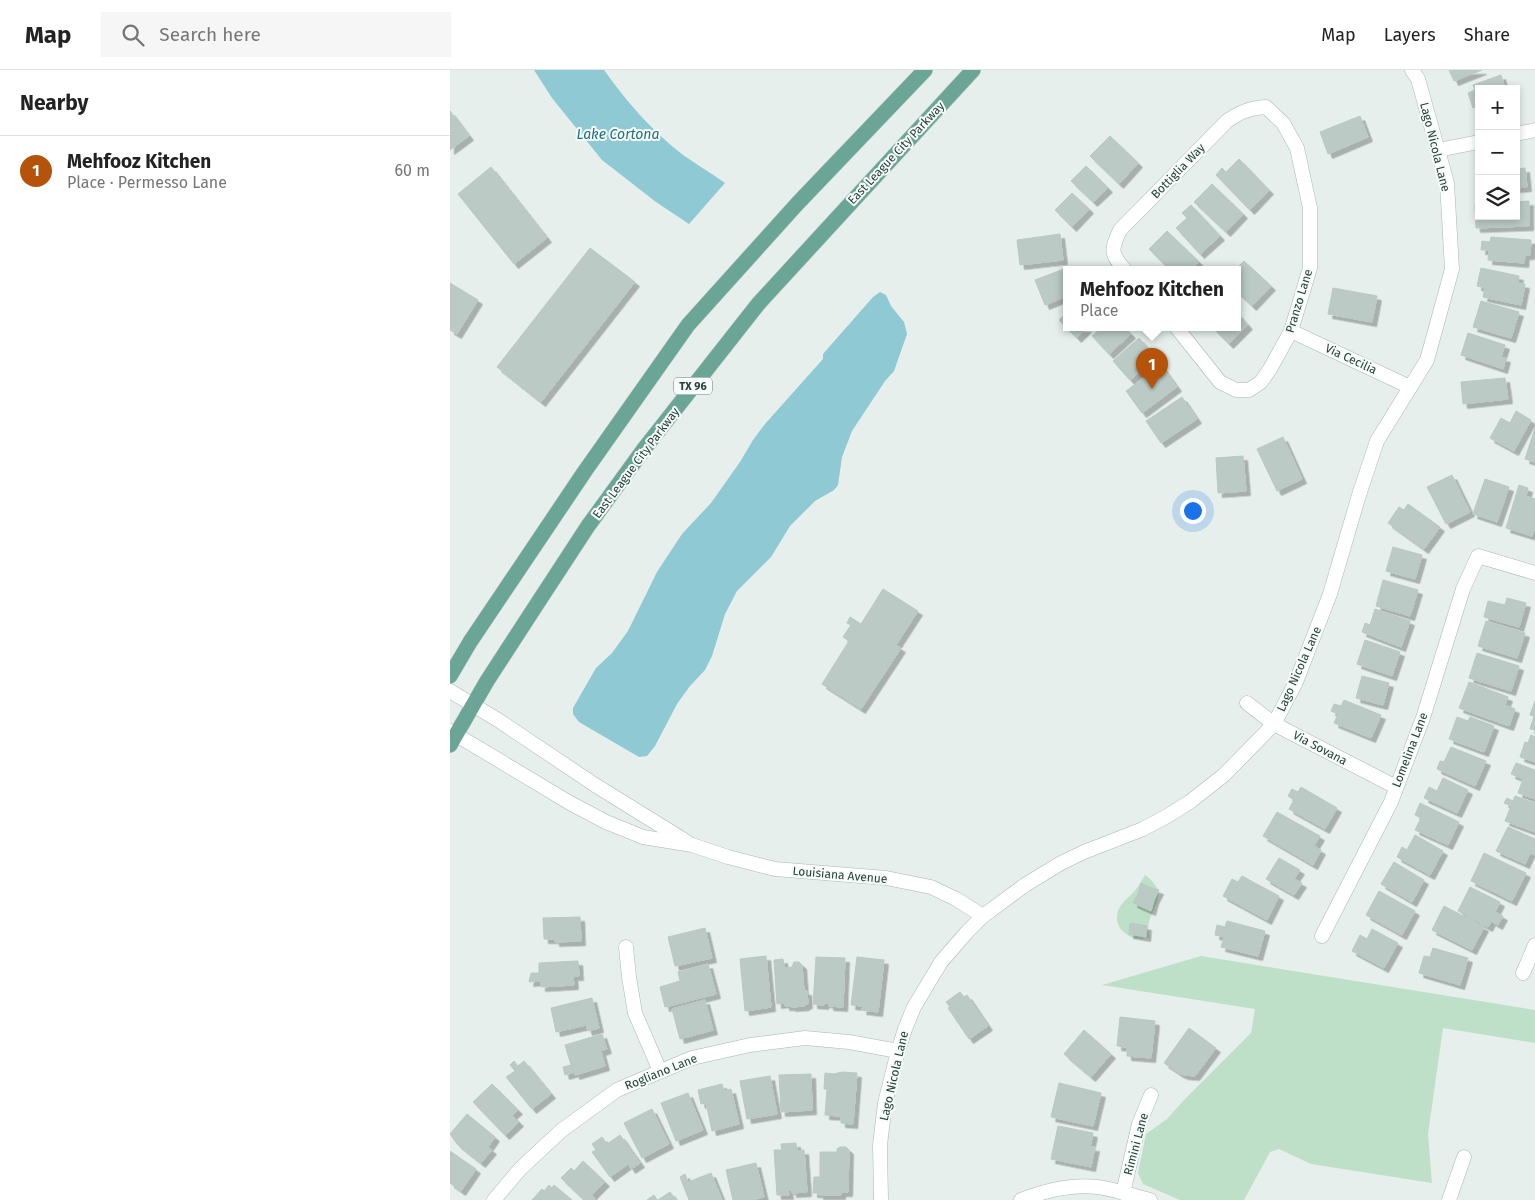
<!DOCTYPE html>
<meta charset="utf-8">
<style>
:root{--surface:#fff;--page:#f6f6f6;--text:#222;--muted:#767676;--line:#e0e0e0;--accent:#b45309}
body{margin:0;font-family:"Fira Sans",sans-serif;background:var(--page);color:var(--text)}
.controls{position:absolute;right:15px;top:15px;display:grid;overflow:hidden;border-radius:0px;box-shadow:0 2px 8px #0003}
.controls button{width:45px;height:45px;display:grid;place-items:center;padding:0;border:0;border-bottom:1px solid var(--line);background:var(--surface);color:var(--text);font:25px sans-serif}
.you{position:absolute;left:742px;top:440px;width:18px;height:18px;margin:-12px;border:4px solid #fff;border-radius:50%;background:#1a73e8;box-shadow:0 0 0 8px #1a73e833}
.badge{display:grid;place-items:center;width:32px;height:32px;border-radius:50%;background:var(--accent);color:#fff;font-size:16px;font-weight:700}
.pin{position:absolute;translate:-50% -41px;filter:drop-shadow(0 1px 2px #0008)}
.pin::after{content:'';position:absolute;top:26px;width:18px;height:15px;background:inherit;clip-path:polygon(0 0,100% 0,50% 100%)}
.popup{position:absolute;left:613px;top:196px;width:178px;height:65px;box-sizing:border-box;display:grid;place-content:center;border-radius:0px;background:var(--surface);filter:drop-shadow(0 1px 4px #0005);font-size:16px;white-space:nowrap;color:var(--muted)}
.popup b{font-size:19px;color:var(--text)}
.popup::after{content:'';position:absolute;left:50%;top:100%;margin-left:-10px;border:10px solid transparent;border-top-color:var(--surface)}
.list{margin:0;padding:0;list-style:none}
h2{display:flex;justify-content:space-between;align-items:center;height:65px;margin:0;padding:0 20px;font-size:21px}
h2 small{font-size:16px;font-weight:400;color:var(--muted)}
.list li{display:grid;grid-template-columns:32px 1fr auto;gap:15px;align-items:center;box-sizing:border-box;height:70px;padding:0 20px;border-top:1px solid var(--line)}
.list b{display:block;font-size:19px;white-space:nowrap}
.list p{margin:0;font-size:16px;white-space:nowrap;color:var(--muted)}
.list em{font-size:16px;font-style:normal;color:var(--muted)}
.icon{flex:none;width:28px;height:28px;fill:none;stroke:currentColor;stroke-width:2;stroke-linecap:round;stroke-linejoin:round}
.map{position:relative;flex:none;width:1085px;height:1130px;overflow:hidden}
header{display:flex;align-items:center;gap:30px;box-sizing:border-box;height:70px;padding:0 25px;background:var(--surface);border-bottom:1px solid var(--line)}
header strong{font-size:24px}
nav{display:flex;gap:28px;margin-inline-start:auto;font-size:18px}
.search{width:350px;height:45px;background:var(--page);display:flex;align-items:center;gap:12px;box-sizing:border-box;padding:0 18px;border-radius:0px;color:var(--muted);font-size:19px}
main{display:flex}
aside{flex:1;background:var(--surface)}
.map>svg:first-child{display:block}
.green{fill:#bfe0c8}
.water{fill:#8ec9d4}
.building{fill:#bbcac4;stroke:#b8c9c2;filter:url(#shadow)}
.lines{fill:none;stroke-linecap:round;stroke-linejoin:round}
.minor-casing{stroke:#a8b8b2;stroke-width:15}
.major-casing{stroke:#c2cac8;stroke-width:16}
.minor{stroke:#fff;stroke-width:14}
.major{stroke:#6aa596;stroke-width:15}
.labels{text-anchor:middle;stroke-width:4;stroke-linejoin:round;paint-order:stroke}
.shield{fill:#f7fbf9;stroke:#637a73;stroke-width:1}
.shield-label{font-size:11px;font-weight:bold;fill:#24423a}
.street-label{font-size:12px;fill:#24423a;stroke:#f7fbf9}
.water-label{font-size:14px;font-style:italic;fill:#1c6f80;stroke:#f7fbf9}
</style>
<header>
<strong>Map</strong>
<div class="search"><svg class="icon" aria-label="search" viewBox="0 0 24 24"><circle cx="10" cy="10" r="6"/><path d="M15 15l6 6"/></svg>Search here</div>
<nav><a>Map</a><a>Layers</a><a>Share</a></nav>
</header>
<main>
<aside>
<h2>Nearby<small></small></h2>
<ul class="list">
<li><span class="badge">1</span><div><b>Mehfooz Kitchen</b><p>Place · Permesso Lane</p></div><em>60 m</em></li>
</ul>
</aside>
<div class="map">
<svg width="1085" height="1130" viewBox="0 0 1085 1130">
<defs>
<filter id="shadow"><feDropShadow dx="4.5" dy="4.5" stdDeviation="0" flood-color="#0004"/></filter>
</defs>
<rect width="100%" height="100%" fill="#e6efeb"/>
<g class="green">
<path d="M695 805C727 829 691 840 700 867 691 870 683 870 675 863 671 860 668 856 667 850 666 834 678 830 686 819 690 814 692 810 695 805Z"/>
<polygon points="751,886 1085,940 1085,973 993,958 978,1064 982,1113 861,1094 829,1079 820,1082 794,1130 730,1130 693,1114 688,1103 696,1064 717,1049 735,1029 801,963 805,939 652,915"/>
</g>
<g class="water">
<path d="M84 0H154C176 31 202 61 233 85 246 94 261 103 275 113L239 154 206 132 152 90 102 28Z"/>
<polygon points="430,222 436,225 441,236 454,252 457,264 444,301 435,311 402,361 392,387 388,415 384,420 365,431 340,456 321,487 287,521 275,544 262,586 255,600 240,616 227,634 205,676 197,686 189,687 129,652 123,644 123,638 146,598 162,583 178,561 207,502 232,464 261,433 290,392 303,370 315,354 373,289 373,284 423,227"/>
</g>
<g class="building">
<polygon points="999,0 1032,0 1004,11"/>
<polygon points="1051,5 1055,19 1029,19 1029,36 1023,38 1018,23 1025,20 1023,15"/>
<polygon points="0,41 19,66 0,80"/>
<polygon points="910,46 918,67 878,84 870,62"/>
<polygon points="660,66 688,93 669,114 640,86"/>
<polygon points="789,89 819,120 800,140 766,105 772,98 776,102"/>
<polygon points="636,96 658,118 643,132 621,111"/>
<polygon points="41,97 97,168 64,194 8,124"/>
<polygon points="1075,98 1077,117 1066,118 1066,99"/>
<polygon points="762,114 793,144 776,162 744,132"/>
<polygon points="622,123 639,139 622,157 605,140"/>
<polygon points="1079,131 1079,156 1026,158 1025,134 1029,134 1029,146 1066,146 1066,132"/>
<polygon points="741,135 770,166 750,184 726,158 737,148 732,143"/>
<polygon points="717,161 749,192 741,200 720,200 699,179"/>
<polygon points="610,164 613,190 570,195 567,170"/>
<polygon points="1041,167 1081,170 1080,185 1075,185 1074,193 1038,190 1039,180 1031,180 1032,171 1040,172"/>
<polygon points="140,178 185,212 91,332 47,297"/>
<polygon points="794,191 821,216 802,236 787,222 787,200 785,200"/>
<polygon points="619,197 621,200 617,200 617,226 595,235 585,210"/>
<polygon points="1031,198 1069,206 1068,213 1075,214 1071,235 1033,227 1035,218 1027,216"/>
<polygon points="0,213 28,230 7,264 0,260"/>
<polygon points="883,218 927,226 922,252 878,244"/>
<polygon points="1031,231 1069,242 1061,268 1023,257"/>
<polygon points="617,242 617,258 637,258 627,268 609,250"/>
<polygon points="787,243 798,255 779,274 763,258 787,258"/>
<polygon points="651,258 675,258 681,264 659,284 642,266"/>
<polygon points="1018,263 1055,275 1051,287 1056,288 1053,299 1011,285"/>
<polygon points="689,268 706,288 680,310 663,291"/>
<polygon points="711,295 727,317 692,343 676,321"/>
<polygon points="1055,308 1058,329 1013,334 1011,312"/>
<polygon points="732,327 747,349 711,373 696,351"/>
<polygon points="1066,341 1081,350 1064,381 1040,368 1051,348 1060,353"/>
<polygon points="1085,358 1085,392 1075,389"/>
<polygon points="833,367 852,409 827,421 807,379"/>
<polygon points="793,386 796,421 768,423 766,388"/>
<polygon points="1002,405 1020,442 996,454 977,417"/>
<polygon points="1035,409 1059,417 1047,452 1023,444"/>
<polygon points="1069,415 1078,418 1076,426 1085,429 1085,456 1082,466 1056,458"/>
<polygon points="958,434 990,457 974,479 938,453 949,437 954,440"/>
<polygon points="943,477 972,485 965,509 936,501"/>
<polygon points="933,510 968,520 960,546 926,536"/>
<polygon points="433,519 468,541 446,575 451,578 411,639 372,614 399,571 393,567 401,555 397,553 400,547 411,554"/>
<polygon points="1057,528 1076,533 1069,557 1034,547 1038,531 1055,535"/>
<polygon points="925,539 960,551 951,577 912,562 915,553 920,555"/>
<polygon points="1036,551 1075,563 1067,588 1028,576"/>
<polygon points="915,570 950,582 942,606 907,594"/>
<polygon points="1027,583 1069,596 1061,621 1019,608"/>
<polygon points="912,606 939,613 933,635 906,628"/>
<polygon points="1019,612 1058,627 1055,635 1065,639 1059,656 1009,638"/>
<polygon points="894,630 931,645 921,668 884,653 888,644 881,641 884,634 891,636"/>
<polygon points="1085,631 1085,660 1080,659 1084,646 1080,645"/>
<polygon points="1007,647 1018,651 1020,647 1044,656 1034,682 999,669"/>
<polygon points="1081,665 1085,667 1085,692 1070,687 1075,672 1078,673"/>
<polygon points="1001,677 1036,691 1025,716 987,699 990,691 994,692"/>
<polygon points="1066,693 1085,700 1085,729 1068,723 1073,709 1061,704"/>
<polygon points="993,708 1018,720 1007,743 974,728 979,717 987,721"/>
<polygon points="851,717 887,738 875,759 839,739 844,730 838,726 842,719 848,722"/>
<polygon points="1065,726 1085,733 1085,762 1055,751 1061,736 1054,733 1057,728 1063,731"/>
<polygon points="970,733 1009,752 998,775 965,760 971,748 965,745"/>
<polygon points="827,742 870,766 864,776 871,780 863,795 813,766"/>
<polygon points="1058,757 1085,769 1085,785 1080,783 1075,794 1046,781"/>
<polygon points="965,765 993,781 980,805 947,787 952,777 957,780"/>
<polygon points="1034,783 1076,803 1062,831 1021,811"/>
<polygon points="829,788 850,800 844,809 852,813 844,825 816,809"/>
<polygon points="944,792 974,810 962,832 931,814"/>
<polygon points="792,806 829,826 817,850 773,826 782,809 788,812"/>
<polygon points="691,813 699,817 709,820 704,830 701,841 683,833 688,824"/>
<polygon points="1020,817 1050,832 1045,842 1053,846 1048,855 1041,851 1038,857 1008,841"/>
<polygon points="929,821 965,841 952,865 916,845"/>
<polygon points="994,836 1034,857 1022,880 982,860"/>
<polygon points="130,847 131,871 105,872 105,869 94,869 93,848"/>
<polygon points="777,851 815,861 808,886 771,877 774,867 765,865 767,855 775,857"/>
<polygon points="680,853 697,856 696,867 679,864"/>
<polygon points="255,858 262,888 225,896 218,867"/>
<polygon points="922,859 948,873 934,898 902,881 910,865 917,869"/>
<polygon points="983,878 1018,888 1010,915 969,903 974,886 980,887"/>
<polygon points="316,886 321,937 295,941 290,889"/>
<polygon points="366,887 395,888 393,937 379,936 379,933 374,933 374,935 363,934"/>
<polygon points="407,887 434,890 428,942 412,940 413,936 401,935"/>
<polygon points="333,889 334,898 342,897 344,892 349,892 352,895 354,921 357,921 358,934 355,935 355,936 341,937 341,936 335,936 335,933 327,934 324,890"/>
<polygon points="128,891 129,906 123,906 124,915 91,917 91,911 79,912 81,903 89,903 89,893"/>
<polygon points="258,894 266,924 215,937 210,917 230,911 228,902"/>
<polygon points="510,922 514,927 517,925 538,956 519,969 498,938 500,937 496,932"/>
<polygon points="142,928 149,958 138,961 136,955 106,962 101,938"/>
<polygon points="255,930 263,960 230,969 222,939"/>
<polygon points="670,947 705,951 701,988 677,986 677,977 667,976"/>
<polygon points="739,958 766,978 745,1006 734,1005 729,1003 714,993"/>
<polygon points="634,960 661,984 641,1007 614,984"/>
<polygon points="152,964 157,979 151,981 155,996 125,1005 125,1002 115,1005 113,997 121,995 115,975"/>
<polygon points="64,991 68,996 74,991 101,1024 82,1039 56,1007 65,1001 60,995"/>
<polygon points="392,1002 407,1003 403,1054 391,1053 391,1046 375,1045 377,1019 374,1019 375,1003 384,1004"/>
<polygon points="361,1004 362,1040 331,1042 329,1005"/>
<polygon points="320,1006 327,1044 297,1049 290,1011"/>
<polygon points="609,1013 651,1023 643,1056 601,1047"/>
<polygon points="42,1014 68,1040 62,1045 69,1052 55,1065 23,1032"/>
<polygon points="272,1014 274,1021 281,1019 289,1054 262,1061 256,1033 251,1034 248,1020"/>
<polygon points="238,1023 253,1060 226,1071 211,1033"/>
<polygon points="202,1039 219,1074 192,1088 174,1053"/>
<polygon points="17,1044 45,1067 38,1077 42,1080 31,1093 7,1074 0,1064"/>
<polygon points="608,1056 643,1063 640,1077 645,1077 641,1097 601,1089"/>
<polygon points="170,1065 190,1093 181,1099 178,1094 160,1107 142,1082 146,1080 142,1074 152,1067 157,1074"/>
<polygon points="346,1073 347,1081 354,1080 357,1122 342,1123 342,1120 338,1120 339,1125 327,1125 324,1080 332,1080 331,1074"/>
<polygon points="390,1077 396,1077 399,1080 398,1122 391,1122 391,1125 369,1125 369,1123 363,1123 364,1107 370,1107 370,1082 387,1082 387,1079"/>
<polygon points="0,1081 26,1099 11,1121 0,1113"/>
<polygon points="133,1091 155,1112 142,1125 146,1129 145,1130 134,1130 111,1108 121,1098 124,1101"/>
<polygon points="306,1093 314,1127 300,1130 292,1129 283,1130 276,1100"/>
<polygon points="261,1103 272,1130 239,1130 230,1107 235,1104 238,1112"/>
<polygon points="99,1115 102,1118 104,1115 122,1130 82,1130 92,1119 94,1121"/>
<polygon points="220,1122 226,1130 208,1130"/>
<polygon points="204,1125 207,1130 197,1130"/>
</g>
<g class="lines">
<defs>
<g id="minor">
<polyline points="1066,64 1085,60"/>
<polyline points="988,80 1029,72"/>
<path d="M675 200C660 183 661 180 670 160L777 51C790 42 800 38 816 37L833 53 847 78 860 138V198L841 261 820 299 811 312 799 320H786L770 312 727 258"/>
<polyline points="841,261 960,317"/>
<polyline points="0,621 48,650 145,715 237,772"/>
<polyline points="797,633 824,654 946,717"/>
<polyline points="0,661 120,733 156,752 193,767 242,775 278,787 325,799 436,808 481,817 506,829 533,846"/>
<polyline points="872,866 941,732 973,648 1013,519 1028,486 1085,503"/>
<polyline points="176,877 179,907 185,943 210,1001"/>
<polyline points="1073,903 1085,875"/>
<polyline points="673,1123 689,1054 701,1025"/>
<polyline points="44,1130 70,1099 112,1060 167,1020 242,988 300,975 355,968 399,972 448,981"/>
<polyline points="431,1130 430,1075 435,1033 448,981 455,959 464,937 491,892 517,862 533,846 575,815 611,793 634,782 693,759 719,745 741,731 774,705 824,654 846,612 880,524 909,425 927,371 977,290 1002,199 997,113 968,9 962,0"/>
<path d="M571 1130C594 1121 622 1114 647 1117 665 1119 683 1126 700 1130"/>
<polyline points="999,1130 1014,1087"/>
</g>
<g id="major">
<polyline points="0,606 20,572 135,401 238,255 347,134 475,0"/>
<polyline points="0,675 37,611 87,534 138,456 194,379 309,233 523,0"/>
</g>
</defs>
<use href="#minor" class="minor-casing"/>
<use href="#major" class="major-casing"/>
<use href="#minor" class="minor"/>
<use href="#major" class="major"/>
</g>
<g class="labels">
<rect class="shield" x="224" y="307.5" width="38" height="17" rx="4"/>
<g class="shield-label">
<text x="243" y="320">TX 96</text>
</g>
<g class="street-label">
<text transform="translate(985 77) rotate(76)" y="4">Lago Nicola Lane</text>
<text transform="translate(446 83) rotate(-47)" y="4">East League City Parkway</text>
<text transform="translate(728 101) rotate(-46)" y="4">Bottiglia Way</text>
<text transform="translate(849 231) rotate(-73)" y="4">Pranzo Lane</text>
<text transform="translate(901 289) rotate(25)" y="4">Via Cecilia</text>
<text transform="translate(186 393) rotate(-53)" y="4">East League City Parkway</text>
<text transform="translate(849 599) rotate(-66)" y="4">Lago Nicola Lane</text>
<text transform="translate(870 678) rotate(28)" y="4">Via Sovana</text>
<text transform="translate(960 680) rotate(-69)" y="4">Lomelina Lane</text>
<text transform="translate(390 805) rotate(5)" y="4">Louisiana Avenue</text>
<text transform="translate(211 1002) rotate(-22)" y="4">Rogliano Lane</text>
<text transform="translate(444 1006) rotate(-77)" y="4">Lago Nicola Lane</text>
<text transform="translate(686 1074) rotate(-75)" y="4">Rimini Lane</text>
</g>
<g class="water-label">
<text x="168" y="69">Lake Cortona</text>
</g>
</g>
</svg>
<div class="controls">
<button>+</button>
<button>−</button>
<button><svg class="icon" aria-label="layers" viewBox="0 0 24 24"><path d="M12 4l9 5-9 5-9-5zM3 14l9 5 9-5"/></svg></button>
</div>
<div class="you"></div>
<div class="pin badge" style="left:702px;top:319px">1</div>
<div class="popup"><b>Mehfooz Kitchen</b>Place</div>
</div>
</main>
